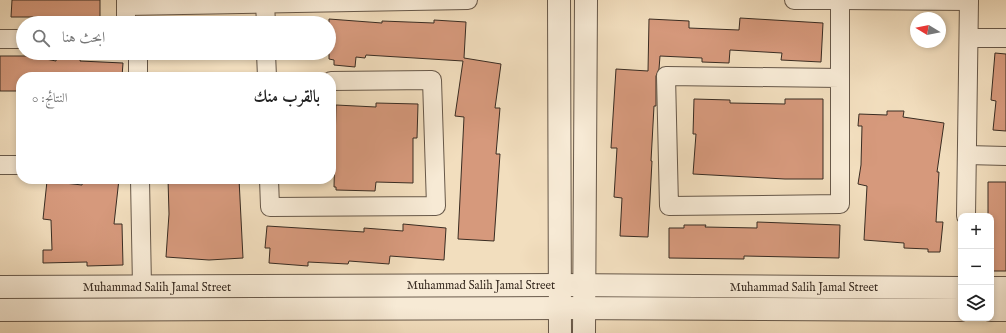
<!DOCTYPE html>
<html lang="ar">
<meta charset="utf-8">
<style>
:root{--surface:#fff;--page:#f6f6f6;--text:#222;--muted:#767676;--line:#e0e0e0}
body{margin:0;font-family:"IM FELL English",Amiri,serif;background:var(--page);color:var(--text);direction:rtl}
.controls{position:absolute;right:12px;bottom:12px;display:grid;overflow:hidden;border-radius:8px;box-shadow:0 2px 6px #0003}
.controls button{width:36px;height:36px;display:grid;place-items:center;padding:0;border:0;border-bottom:1px solid var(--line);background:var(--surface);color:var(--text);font:20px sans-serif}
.compass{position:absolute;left:910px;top:12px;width:36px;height:36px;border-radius:50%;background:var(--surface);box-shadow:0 2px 6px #0003;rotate:280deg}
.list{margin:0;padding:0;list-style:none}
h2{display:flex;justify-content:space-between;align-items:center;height:52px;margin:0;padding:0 16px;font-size:17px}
h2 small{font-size:13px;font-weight:400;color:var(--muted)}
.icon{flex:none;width:22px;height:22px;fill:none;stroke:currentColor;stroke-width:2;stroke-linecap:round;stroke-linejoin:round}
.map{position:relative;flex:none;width:1006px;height:333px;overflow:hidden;direction:ltr}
.search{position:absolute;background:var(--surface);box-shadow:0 2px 6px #0003;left:16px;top:16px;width:320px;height:44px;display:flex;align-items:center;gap:10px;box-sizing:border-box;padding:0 14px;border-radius:22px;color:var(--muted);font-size:15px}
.panel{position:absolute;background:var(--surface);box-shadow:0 2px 6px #0003;left:16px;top:72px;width:320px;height:112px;border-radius:16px;direction:rtl}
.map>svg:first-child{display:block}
.building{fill:#d6997c;stroke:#392c22}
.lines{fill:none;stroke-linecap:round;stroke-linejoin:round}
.minor-casing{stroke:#675849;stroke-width:20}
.tertiary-casing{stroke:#675849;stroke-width:24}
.minor{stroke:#f7ead5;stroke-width:18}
.tertiary{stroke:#f7ead5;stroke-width:22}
.labels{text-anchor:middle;stroke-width:4;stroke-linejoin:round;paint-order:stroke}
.street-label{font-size:12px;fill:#392c22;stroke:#f7ead5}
</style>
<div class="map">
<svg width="1006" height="333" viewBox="0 0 1006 333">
<rect width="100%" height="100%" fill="#f2debe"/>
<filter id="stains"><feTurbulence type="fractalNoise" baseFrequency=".005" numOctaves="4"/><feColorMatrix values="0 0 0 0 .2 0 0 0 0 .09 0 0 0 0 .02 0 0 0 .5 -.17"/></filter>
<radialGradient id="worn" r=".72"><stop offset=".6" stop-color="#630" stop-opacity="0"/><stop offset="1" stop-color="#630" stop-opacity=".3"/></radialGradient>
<g class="building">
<polygon points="12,0 100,0 100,17 11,17"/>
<polygon points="740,18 823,23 821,62 781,60 782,53 730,50 729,63 702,62 702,58 660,56 659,69 656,76 656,106 654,106 651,161 652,161 648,237 620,236 622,198 614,197 617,148 611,148 616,69 648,71 649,19 689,21 689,28 739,30"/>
<polygon points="329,19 382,23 382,21 434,23 434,20 466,22 464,58 501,64 495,108 500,108 496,154 500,154 494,241 458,239 464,117 455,116 463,61 366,55 365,58 356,57 355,67 334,65 334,60 329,59"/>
<polygon points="57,53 81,53 80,61 123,63 122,77 21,77 21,91 0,91 0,56 30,56 56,61"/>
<polygon points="995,53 1006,54 1006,131 993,130 996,101 991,100"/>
<polygon points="694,99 730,100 730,103 785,104 785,99 823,99 823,179 785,179 693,174 696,134 693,134"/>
<polygon points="376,103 418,104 417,138 413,138 413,183 376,182 375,191 336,190 336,187 334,187 336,105 376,107"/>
<polygon points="887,111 904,111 903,117 944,123 937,172 939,172 936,222 943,222 940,252 928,252 928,249 904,248 904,243 864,240 867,186 858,184 861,165 862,126 858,126 859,114 887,115"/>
<polygon points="83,179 119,179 114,224 122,224 123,265 87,266 87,262 43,263 43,250 52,250 51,220 43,219 47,181 82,185"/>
<polygon points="168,179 239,179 243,258 209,260 166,257 169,214"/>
<polygon points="988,182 1006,182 1006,271 991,271 991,216 988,216"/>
<polygon points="757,222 840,225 839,258 744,256 744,259 669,258 669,228 684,228 684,225 706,225 705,227 757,228"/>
<polygon points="403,224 446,228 444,260 390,256 389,264 349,261 348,264 308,262 308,266 269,263 270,248 265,248 267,226 364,232 364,228 403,231"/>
</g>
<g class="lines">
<defs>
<g id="minor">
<polyline points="794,0 840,0 840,204 669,206 666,76 840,78"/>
<polyline points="840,0 969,1"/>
<polyline points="265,4 266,23"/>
<polyline points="126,6 468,0"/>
<polyline points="126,23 126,0"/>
<polyline points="969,38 1006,38"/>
<polyline points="0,39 23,39"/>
<polyline points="138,53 138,77"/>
<polyline points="266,53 267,77"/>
<polyline points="967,155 1006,156"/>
<polyline points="0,165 21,165"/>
<polyline points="140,179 142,287"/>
<polyline points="269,179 270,207 436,206 432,80 331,81"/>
<polyline points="966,216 969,0"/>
</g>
<g id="tertiary">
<polyline points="559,0 560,333"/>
<polyline points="0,287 560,285 961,288"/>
<polyline points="991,288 1006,288"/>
<polyline points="0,310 560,308 961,310"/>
<polyline points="991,310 1006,310"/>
<polyline points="584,333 586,0"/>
</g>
</defs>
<use href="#minor" class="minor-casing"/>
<use href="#tertiary" class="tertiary-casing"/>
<use href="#minor" class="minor"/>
<use href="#tertiary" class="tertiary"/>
</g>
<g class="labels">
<g class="street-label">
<text x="481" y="289">Muhammad Salih Jamal Street</text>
<text x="157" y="291">Muhammad Salih Jamal Street</text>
<text x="804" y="291">Muhammad Salih Jamal Street</text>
</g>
</g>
<rect width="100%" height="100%" filter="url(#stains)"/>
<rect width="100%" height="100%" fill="url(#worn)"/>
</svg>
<div class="controls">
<button>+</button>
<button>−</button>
<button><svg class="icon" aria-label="layers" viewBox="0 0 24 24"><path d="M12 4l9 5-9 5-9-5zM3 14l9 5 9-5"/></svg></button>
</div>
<svg class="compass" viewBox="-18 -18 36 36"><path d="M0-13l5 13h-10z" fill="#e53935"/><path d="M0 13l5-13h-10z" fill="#767676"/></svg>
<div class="search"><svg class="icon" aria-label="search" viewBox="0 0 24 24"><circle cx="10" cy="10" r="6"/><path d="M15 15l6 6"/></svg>ابحث هنا</div>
<section class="panel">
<h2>بالقرب منك<small>النتائج: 0</small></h2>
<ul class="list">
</ul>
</section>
</div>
